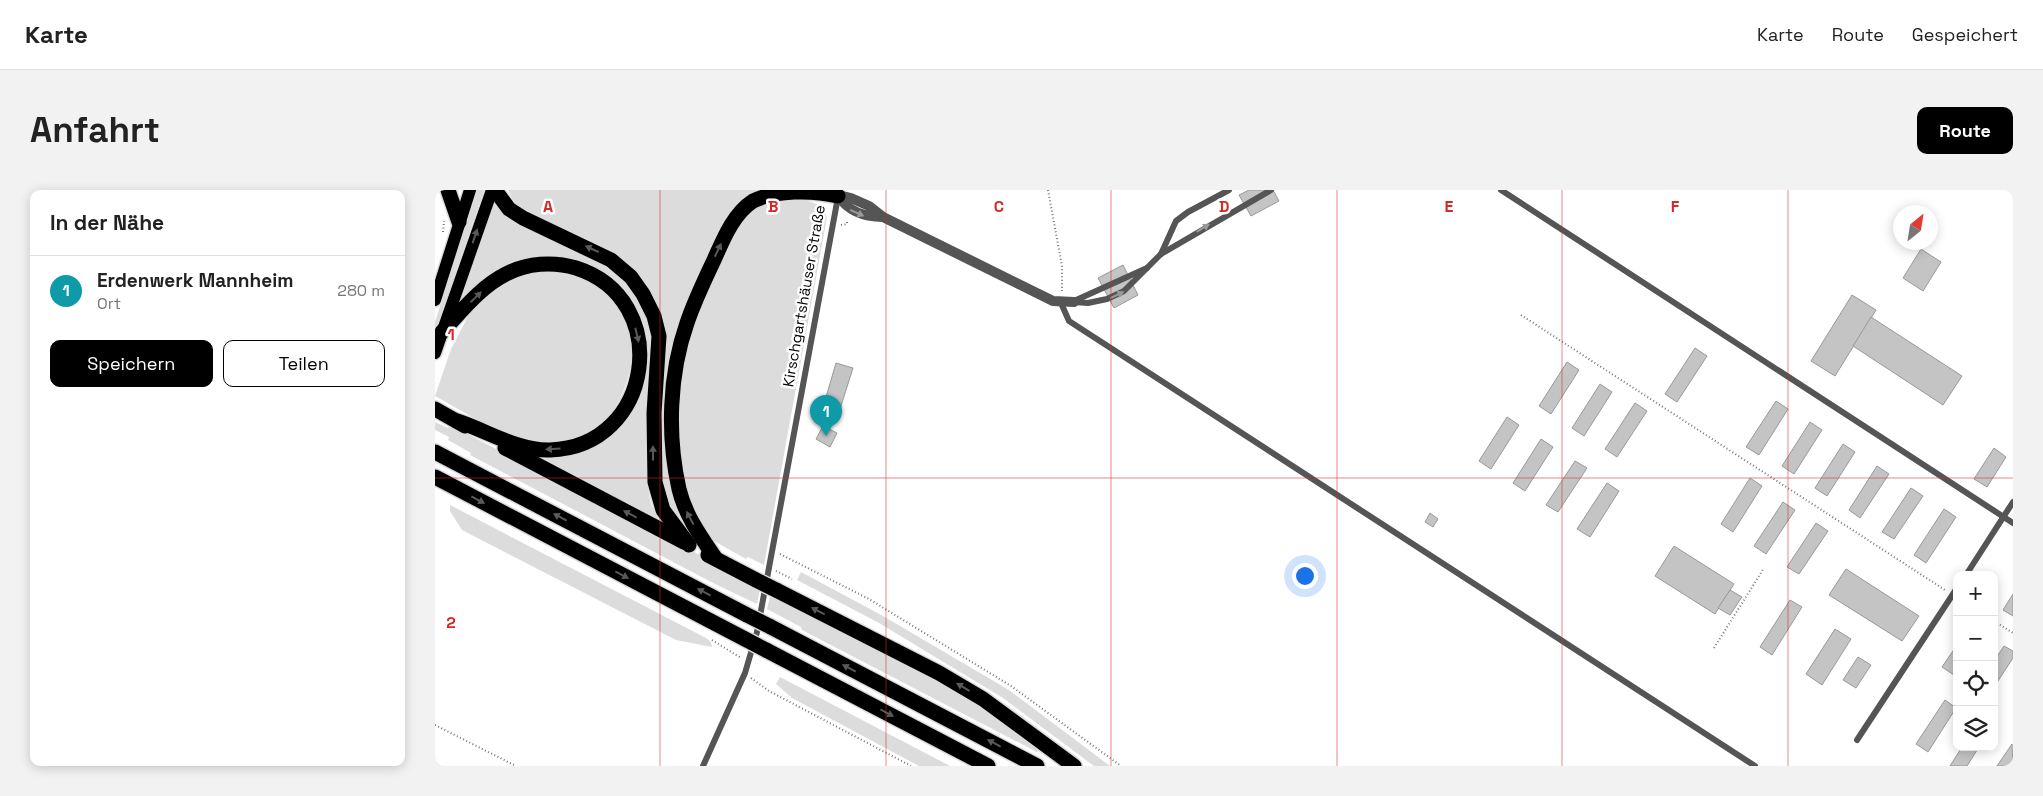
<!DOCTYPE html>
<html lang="de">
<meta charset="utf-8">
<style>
:root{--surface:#fff;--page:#f2f2f2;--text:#222;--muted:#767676;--line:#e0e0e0;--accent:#000}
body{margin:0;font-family:"Space Grotesk",sans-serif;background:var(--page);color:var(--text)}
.controls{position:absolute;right:15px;bottom:15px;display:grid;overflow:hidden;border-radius:10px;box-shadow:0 2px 12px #0003}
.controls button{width:45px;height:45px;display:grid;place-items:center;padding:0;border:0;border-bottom:1px solid var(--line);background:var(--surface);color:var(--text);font:25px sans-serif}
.compass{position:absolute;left:1458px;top:15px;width:45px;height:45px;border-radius:50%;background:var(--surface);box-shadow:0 2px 12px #0003;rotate:30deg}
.you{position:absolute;left:869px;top:385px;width:18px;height:18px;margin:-12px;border:4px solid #fff;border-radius:50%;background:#1a73e8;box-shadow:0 0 0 8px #1a73e833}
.badge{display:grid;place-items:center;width:32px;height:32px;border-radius:50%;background:var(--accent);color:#fff;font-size:16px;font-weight:700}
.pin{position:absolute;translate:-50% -41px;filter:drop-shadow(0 1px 2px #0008)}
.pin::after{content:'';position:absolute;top:26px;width:18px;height:15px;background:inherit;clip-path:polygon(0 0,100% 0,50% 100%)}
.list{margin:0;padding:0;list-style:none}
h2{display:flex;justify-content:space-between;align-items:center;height:65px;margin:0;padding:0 20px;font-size:21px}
h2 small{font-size:16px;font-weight:400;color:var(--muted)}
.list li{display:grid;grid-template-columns:32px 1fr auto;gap:15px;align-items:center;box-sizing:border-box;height:70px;padding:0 20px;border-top:1px solid var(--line)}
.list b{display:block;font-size:19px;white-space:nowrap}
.list p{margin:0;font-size:16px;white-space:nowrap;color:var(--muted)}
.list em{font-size:16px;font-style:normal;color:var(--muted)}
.actions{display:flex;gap:10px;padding:15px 20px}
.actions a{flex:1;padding:11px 0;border:1px solid var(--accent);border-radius:10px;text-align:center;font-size:18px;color:var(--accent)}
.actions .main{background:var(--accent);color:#fff}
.icon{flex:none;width:28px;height:28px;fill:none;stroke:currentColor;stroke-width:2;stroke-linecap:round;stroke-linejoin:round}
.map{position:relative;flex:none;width:1578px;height:576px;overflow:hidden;border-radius:10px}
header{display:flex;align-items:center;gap:30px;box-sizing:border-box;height:70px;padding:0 25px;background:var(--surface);border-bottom:1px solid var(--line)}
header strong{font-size:24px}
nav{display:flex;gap:28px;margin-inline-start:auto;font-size:18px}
.intro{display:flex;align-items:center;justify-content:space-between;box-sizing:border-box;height:120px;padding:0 30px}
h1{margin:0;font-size:35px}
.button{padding:12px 22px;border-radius:10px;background:var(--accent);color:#fff;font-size:18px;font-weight:700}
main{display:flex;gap:30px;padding:0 30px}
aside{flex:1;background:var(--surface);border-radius:10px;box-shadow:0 2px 12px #0003}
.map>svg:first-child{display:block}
.green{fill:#dcdcdc}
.building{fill:#c4c4c4;stroke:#999}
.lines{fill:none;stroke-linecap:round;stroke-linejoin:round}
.primary-casing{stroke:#dbdbdb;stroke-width:15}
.motorway-casing{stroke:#dbdbdb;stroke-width:18}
.path{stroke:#777;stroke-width:2;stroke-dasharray:1 2.5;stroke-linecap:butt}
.service{stroke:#555;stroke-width:6}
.minor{stroke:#555;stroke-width:10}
.primary{stroke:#000;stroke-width:12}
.motorway{stroke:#000;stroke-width:15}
.motorway-bridge-casing{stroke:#dbdbdb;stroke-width:18;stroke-linecap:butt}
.motorway-bridge{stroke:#000;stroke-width:15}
.oneway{fill:#999}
.oneway2{fill:#595959}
.grid{fill:none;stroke:#d62828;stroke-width:1;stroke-opacity:0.55}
.labels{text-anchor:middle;stroke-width:5;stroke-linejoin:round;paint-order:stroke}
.street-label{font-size:15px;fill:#000;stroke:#fff}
.grid-label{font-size:16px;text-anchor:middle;font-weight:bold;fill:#d62828;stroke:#fff;stroke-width:5;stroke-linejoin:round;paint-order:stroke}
</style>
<header>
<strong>Karte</strong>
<nav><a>Karte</a><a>Route</a><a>Gespeichert</a></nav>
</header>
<div class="intro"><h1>Anfahrt</h1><a class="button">Route</a></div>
<main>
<aside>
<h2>In der Nähe<small></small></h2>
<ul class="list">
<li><span class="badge" style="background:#0f9aa8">1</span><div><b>Erdenwerk Mannheim</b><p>Ort</p></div><em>280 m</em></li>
</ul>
<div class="actions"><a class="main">Speichern</a><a>Teilen</a></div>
</aside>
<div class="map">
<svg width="1578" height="576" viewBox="0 0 1578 576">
<rect width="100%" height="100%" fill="#fff"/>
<g class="green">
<polygon points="42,0 49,0 0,142 0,132"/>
<path d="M73 0H330L312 10 239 158 244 327C229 320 224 290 223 275 222 233 228 188 231 146L227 129 204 85 187 69 165 55 88 20 80 14Z"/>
<polygon points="362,7 387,16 392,27 329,375 313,367 311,369 279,351 250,308 243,247 244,194 260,124 300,38 323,15"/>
<path d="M59 14C93 52 152 54 189 90 205 106 216 132 218 155 219 169 215 186 214 200 211 233 208 278 215 310 217 318 221 325 225 331L99 265 159 255C168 242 208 191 210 180 223 116 155 52 92 69 67 75 44 99 23 114Z"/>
<path d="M123 76C135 81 155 85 164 94 172 101 190 123 195 133 198 141 198 154 197 163 194 204 171 248 126 253 86 258 34 225 0 206L16 159 39 115 79 84Z"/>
<polygon points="0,232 13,238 15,235 307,387 306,391 325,400 322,414 280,394 35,265 36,263 13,250 14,247 0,240"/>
<polygon points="15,315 271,448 276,452 277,457 241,450 27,340 15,321"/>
<polygon points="366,382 448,426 574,500 675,576 659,576 568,508 444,433 362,390"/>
<polygon points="335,407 352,415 354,411 508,492 559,523 606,558 602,562 367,440 366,437 332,419"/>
<polygon points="345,487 515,576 484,576 357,508 341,494"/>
</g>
<g class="building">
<polygon points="814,0 838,0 844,11 816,26 804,5"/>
<polygon points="1486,59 1506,72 1488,101 1468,88"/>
<polygon points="688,75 703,105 679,118 663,88"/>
<polygon points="1417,105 1441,120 1400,186 1376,171"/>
<polygon points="1436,127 1527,186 1508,215 1418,156"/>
<polygon points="1260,158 1272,166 1242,212 1230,204"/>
<polygon points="1132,172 1144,180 1116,224 1104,216"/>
<polygon points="401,173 418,178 405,219 389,214"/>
<polygon points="1165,194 1177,202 1149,246 1137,238"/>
<polygon points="1341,211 1353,219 1324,265 1311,257"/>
<polygon points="1200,213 1212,221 1182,267 1170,259"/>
<polygon points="1072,227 1084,235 1056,279 1044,271"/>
<polygon points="1375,232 1387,240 1359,284 1347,276"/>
<polygon points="388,236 402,243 395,257 381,249"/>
<polygon points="1106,249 1118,257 1090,301 1078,293"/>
<polygon points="1408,254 1420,262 1392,306 1380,298"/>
<polygon points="1559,258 1571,267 1552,297 1539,289"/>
<polygon points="1140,271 1152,278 1123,322 1111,315"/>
<polygon points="1442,276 1454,284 1425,328 1414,320"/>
<polygon points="1315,288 1327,296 1298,342 1286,334"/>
<polygon points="1172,293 1184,301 1155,347 1142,339"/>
<polygon points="1476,298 1488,306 1459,349 1447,342"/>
<polygon points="1348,312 1360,320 1331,364 1319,356"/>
<polygon points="1509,319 1521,327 1491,373 1479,365"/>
<polygon points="995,323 1003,329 998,337 990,332"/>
<polygon points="1381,333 1393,341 1364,384 1352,377"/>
<polygon points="1239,356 1299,394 1280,424 1220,386"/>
<polygon points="1411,379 1484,426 1467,451 1394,405"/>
<polygon points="1295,400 1307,407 1295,425 1283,418"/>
<polygon points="1578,404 1578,426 1568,420"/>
<polygon points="1355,410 1367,417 1337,465 1325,457"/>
<polygon points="1400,439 1416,449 1387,495 1371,484"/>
<polygon points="1522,455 1522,482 1519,485 1507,477"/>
<polygon points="1569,456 1578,461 1578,468 1559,497 1559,471"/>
<polygon points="1423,467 1436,475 1421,498 1408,490"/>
<polygon points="1510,510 1521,518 1493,562 1481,554"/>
<polygon points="1577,554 1578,576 1562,576"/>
<polygon points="1527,557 1544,557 1532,576 1515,576"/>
</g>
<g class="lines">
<defs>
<g id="primary">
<polyline points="0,110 35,0"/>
<polyline points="0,163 57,0"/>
</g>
<g id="motorway">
<polyline points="13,0 24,32"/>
<polyline points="60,0 74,19 88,28 176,70 196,87 208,104 219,126 224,146 219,223 220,292 228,320 254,355"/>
<path d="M7 142C26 122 45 97 71 84 92 73 118 71 141 78 239 109 219 257 115 260 83 261 53 241 22 231"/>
<polyline points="0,219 30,236"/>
<polyline points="70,258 249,352"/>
<polyline points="0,262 312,425"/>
<polyline points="0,287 310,449"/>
<polyline points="273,365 321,390"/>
<path d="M281 369C266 347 250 325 244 299 232 246 234 184 252 133 259 112 269 91 279 70 288 50 298 24 318 11 341 0 377 0 403 6"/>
<polyline points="341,400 504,483 548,509 639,576"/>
<polyline points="334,436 602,576"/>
<polyline points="331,460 553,576"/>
</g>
</defs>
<use href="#primary" class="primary-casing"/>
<use href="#motorway" class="motorway-casing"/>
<g class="path">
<polyline points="613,0 627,76 627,101"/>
<polyline points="406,35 412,34 412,30"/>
<polyline points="8,42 9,31"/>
<polyline points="1086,125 1510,400"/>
<polyline points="345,364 434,409 576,496 686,576"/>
<polyline points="341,381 357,389"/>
<polyline points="1559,431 1578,443"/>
<polyline points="277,450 306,468"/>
<polyline points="1279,458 1329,378"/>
<polyline points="316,488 334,501 476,576"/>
<polyline points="0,535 81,576"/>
</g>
<g class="service">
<polyline points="1066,0 1578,333"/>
<polyline points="726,64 741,31 753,22 794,0"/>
<polyline points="639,111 712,78"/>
<polyline points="639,112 653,113 672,109 689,101 726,64 836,0"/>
<polyline points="626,113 634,131 1320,576"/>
<polyline points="1531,385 1578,312"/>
<polyline points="1422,550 1522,398"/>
<polyline points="268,576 310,483 322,442 403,7"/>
</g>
<g class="minor">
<polyline points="399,4 416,8 434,16 448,27 618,111 639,112"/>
<path d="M403 6C414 22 429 27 448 27"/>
</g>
<use href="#primary" class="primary"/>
<use href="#motorway" class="motorway"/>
<defs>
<g id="motorway-bridge">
<polyline points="321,390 341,400"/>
<polyline points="312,425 334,436"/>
<polyline points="310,449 331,460"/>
</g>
</defs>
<use href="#motorway-bridge" class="motorway-bridge-casing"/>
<use href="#motorway-bridge" class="motorway-bridge"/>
</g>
<defs><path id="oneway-solid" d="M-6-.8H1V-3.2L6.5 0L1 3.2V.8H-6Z" transform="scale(1.25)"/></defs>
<g class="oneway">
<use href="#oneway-solid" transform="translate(422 23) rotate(24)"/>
<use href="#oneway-solid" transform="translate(768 38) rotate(-31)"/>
<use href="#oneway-solid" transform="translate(682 105) rotate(-25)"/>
</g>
<g class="oneway2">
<use href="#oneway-solid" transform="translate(40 46) rotate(-71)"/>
<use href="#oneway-solid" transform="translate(157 59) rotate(-155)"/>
<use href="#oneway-solid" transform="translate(283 60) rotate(-65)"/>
<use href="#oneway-solid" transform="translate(41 107) rotate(-44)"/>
<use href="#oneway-solid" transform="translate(202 145) rotate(77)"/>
<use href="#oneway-solid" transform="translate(118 259) rotate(176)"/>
<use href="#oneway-solid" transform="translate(218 263) rotate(-90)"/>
<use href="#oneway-solid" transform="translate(43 310) rotate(28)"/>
<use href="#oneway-solid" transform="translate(195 324) rotate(-152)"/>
<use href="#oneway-solid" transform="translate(125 327) rotate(-152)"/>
<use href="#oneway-solid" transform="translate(255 328) rotate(-118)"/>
<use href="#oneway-solid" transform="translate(187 385) rotate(28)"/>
<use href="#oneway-solid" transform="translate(269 402) rotate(-152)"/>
<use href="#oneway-solid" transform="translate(383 421) rotate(-153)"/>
<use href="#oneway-solid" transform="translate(414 478) rotate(-152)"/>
<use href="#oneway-solid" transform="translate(528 497) rotate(-149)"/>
<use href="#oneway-solid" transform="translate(452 523) rotate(28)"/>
<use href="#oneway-solid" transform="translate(559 553) rotate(-152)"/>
</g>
<path class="grid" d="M225 0V576M451 0V576M676 0V576M902 0V576M1127 0V576M1353 0V576M0 288H1578"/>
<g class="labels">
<g class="street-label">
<text transform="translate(369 106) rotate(-80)" y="5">Kirschgartshäuser Straße</text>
</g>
</g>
<g class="grid-label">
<text x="113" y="22">A</text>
<text x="338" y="22">B</text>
<text x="564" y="22">C</text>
<text x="789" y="22">D</text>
<text x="1014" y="22">E</text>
<text x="1240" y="22">F</text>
<text x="16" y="150">1</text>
<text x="16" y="438">2</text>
</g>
</svg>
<div class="controls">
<button>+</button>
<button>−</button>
<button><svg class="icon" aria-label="locate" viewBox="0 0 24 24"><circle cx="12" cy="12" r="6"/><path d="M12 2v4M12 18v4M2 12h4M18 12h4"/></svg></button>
<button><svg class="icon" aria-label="layers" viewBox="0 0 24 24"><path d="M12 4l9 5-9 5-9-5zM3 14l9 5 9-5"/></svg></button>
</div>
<svg class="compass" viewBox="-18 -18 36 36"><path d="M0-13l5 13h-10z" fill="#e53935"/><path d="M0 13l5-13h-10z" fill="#767676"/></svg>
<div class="you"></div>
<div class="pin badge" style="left:391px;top:246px;background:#0f9aa8">1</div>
</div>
</main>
